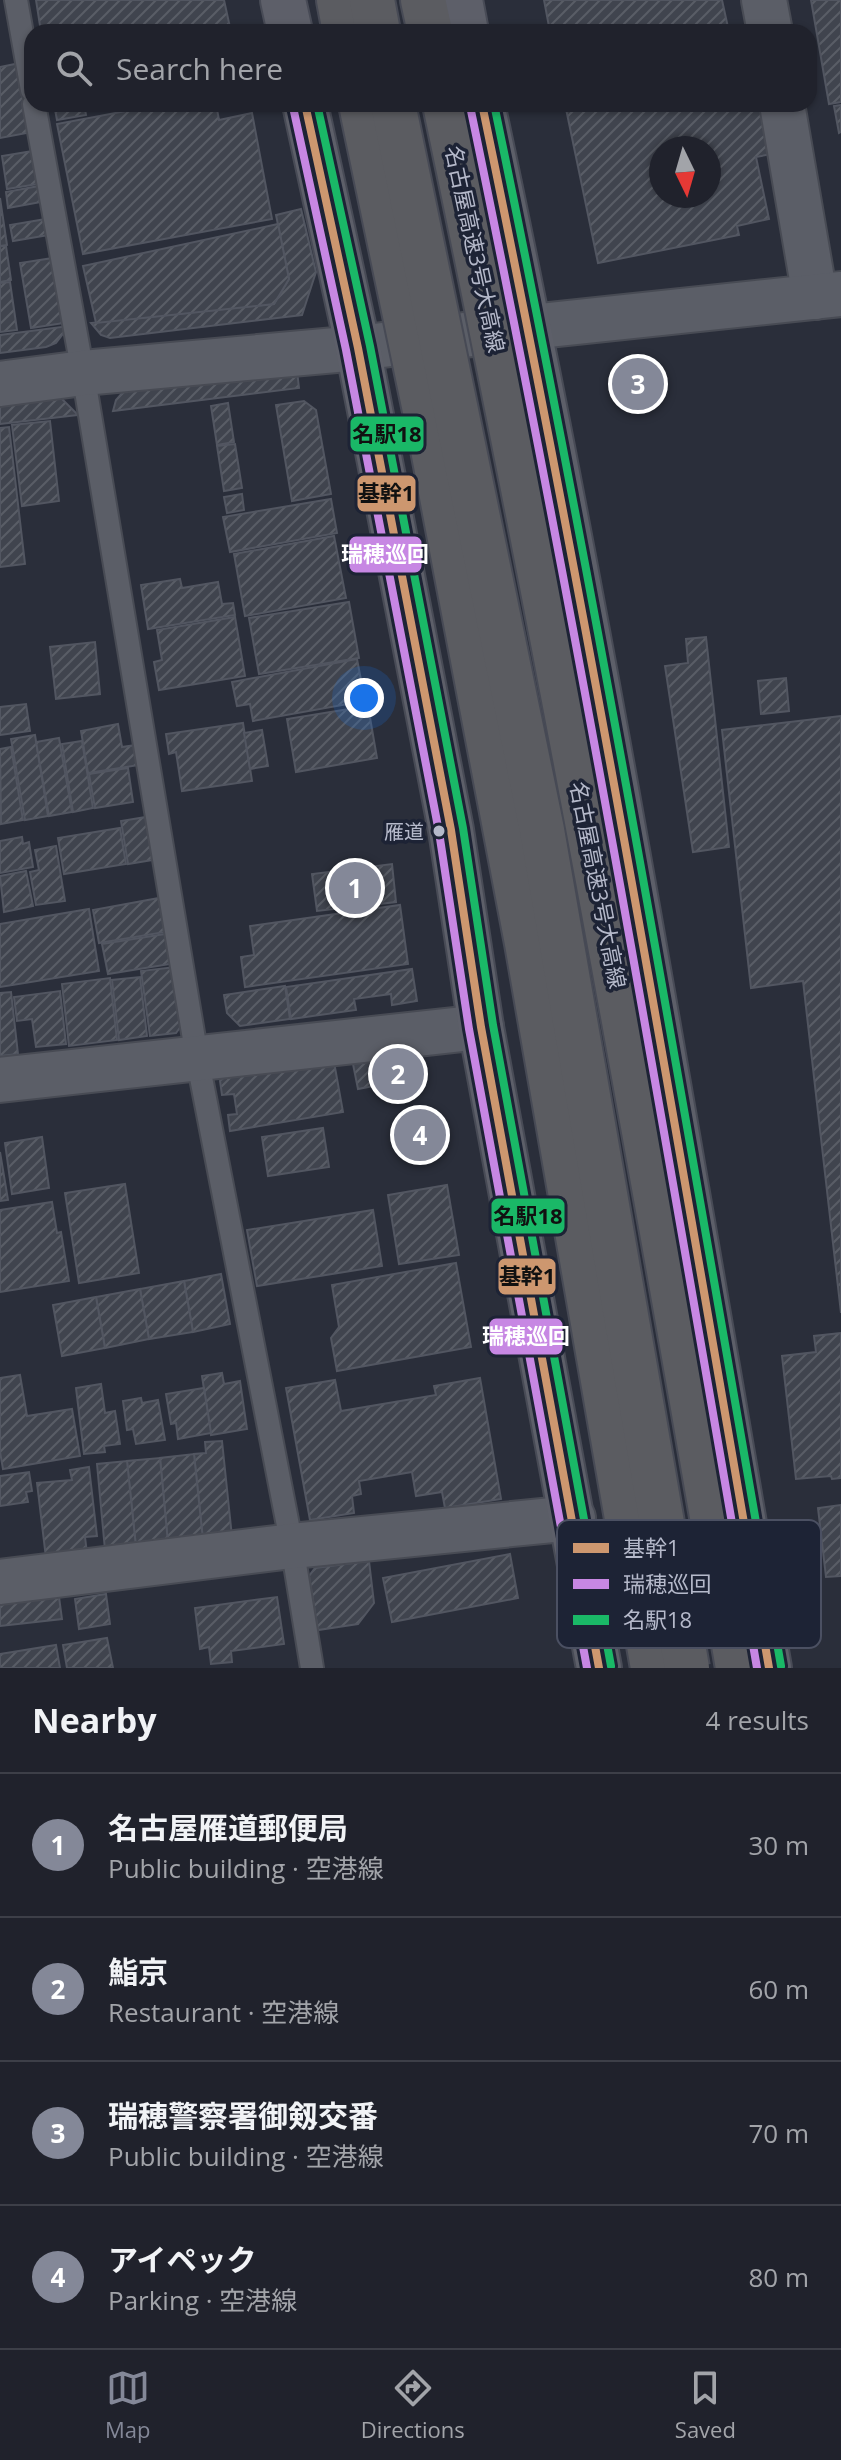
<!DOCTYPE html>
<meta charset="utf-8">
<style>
:root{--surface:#20222c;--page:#282a34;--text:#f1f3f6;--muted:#a2a4a9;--line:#3d3f48;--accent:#848898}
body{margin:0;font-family:"Open Sans","Noto Sans JP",sans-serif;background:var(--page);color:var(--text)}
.compass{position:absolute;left:649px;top:136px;width:72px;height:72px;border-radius:50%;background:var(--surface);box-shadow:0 2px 6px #0004;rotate:175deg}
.you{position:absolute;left:364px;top:698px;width:28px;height:28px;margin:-20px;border:6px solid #fff;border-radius:50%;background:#1a73e8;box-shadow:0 0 0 12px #1a73e833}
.badge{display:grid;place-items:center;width:52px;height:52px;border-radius:50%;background:var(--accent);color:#fff;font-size:26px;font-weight:700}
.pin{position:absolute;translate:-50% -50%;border:4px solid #fff;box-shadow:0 2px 8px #0006}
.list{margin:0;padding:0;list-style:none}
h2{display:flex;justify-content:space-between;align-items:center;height:104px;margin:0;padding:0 32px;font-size:34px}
h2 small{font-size:26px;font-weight:400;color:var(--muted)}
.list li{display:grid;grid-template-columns:52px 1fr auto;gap:24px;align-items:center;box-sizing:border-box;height:144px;padding:0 32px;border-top:2px solid var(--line)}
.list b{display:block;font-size:30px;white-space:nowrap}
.list p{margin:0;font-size:26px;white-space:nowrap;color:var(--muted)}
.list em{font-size:26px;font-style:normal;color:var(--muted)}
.icon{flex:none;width:44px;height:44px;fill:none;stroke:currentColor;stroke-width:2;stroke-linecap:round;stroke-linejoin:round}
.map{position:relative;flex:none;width:841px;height:1668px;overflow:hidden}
.search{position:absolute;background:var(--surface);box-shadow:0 2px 6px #0004;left:24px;right:24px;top:24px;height:88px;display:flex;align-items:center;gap:20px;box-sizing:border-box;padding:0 28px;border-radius:24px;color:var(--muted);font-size:30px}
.sheet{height:680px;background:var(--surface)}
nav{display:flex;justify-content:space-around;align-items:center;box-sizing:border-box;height:112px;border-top:2px solid var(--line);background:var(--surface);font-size:22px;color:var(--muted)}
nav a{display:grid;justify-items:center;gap:4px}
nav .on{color:var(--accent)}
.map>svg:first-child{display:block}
.building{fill:url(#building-hatch);stroke:#525661;stroke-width:2;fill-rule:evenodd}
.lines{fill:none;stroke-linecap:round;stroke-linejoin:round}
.service-casing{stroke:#484b54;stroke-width:26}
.minor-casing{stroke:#484b54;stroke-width:48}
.tertiary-casing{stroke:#484b54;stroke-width:48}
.primary-casing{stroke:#484b56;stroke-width:48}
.motorway-casing{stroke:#474a55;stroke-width:48}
.service{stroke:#5b5e67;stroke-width:22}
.minor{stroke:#5b5e67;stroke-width:44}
.tertiary{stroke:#5b5e67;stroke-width:44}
.primary{stroke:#5d5f69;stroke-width:44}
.motorway{stroke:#5b5c61;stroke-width:44}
.motorway-bridge-casing{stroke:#474a55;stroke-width:48;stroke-linecap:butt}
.motorway-bridge{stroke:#5b5c61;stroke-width:44}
.bus-1-casing{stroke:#1d2335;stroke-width:14}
.bus-2-casing{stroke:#1d2335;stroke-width:14}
.bus-3-casing{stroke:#1d2335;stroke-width:14}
.bus-1{stroke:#cd976f;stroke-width:8}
.bus-2{stroke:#c787e3;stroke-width:8}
.bus-3{stroke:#1ab867;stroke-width:8}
.bus-dot{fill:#b5b9ca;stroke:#1d2335;stroke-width:3}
.labels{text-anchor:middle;stroke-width:7;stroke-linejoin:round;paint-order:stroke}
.bus-label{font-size:20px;fill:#b5b9ca;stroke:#1d2335;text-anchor:end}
.street-label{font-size:22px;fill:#b5b9ca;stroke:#1d2335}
.key{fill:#1d2335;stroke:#4b5062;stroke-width:2}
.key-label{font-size:22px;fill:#b5b9ca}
.line-badge{stroke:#1d2335;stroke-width:3}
.badge-label{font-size:22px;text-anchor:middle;font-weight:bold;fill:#fff}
.pale-badge-label{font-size:22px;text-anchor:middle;font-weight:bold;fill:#111}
</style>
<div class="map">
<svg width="841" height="1668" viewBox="0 0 841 1668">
<defs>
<pattern id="building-hatch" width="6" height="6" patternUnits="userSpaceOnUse" patternTransform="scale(2)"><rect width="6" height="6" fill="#40444e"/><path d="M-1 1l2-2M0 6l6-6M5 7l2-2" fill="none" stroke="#595d66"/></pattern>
</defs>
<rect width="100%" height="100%" fill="#2a2e3a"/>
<g class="building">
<polygon points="36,0 224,0 231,32 41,32"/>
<polygon points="544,0 722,0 729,32 550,32"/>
<polygon points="811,0 841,0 841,102 829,104"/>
<polygon points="20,63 32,132 0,138 0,67"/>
<polygon points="54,104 84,104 86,115 57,120"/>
<polygon points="163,104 216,104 219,120 252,113 272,219 83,254 57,124"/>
<path d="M565 104H772L782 152 756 157 769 219 737 226 739 235 598 263ZM661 148H709V196H661Z"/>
<polygon points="841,105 841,132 839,133 834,106"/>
<polygon points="33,151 38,184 7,189 2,156"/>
<polygon points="39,186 41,202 8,208 6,192"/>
<polygon points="0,198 7,245 0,246"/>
<polygon points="301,209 316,272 302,315 110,338 101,335 91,323 274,304 289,279 276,215"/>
<polygon points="46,219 49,235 13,241 10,225"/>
<polygon points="278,224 289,279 274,304 96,323 83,266"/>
<polygon points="0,246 6,246 11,280 0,282"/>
<polygon points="53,258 64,323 31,328 20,263"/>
<polygon points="10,282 17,330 0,332 0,283"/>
<polygon points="69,326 56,343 46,347 0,353 0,335"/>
<polygon points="297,371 299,388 113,411 116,400 124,391"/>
<polygon points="60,397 78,415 0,424 0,404"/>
<polygon points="304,401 316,410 331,494 292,501 276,405"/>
<polygon points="228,403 234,442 217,445 211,406"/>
<polygon points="50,421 59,501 22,506 12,425"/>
<polygon points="9,427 25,564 0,567 0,428"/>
<polygon points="235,444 242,488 224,491 217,446"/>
<polygon points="242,494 244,510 227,513 224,497"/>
<polygon points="331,499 337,533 230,552 223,517"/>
<polygon points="334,536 346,598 245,616 234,554"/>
<polygon points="180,579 182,588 218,582 222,604 233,603 235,615 148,629 141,585"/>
<polygon points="349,602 359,658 259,674 249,618"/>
<polygon points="235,617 245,676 159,690 154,662 162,660 157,630"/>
<polygon points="706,637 729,847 693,852 665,666 688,663 686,639"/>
<polygon points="95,642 100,694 56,699 50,647"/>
<polygon points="357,659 365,701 253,721 250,704 237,706 232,682"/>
<polygon points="786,678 789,711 761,714 758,681"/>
<polygon points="26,704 30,731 0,735 0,707"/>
<polygon points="368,706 377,758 296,772 287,719"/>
<polygon points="841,716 841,1313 803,981 751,988 722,730"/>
<polygon points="243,723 252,781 182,791 176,752 169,754 166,734"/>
<polygon points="118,724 122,747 136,745 139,765 88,773 81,731"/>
<polygon points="262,730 268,766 250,769 244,733"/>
<polygon points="35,735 48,816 25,820 11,739"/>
<polygon points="59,738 72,812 49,816 36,742"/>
<polygon points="82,741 93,808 73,812 62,744"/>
<polygon points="11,747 23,820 1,824 0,749"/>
<polygon points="128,768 133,802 95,808 89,774"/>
<polygon points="146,817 153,860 128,864 121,821"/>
<polygon points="120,828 126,864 64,874 58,838"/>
<polygon points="22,837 23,844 29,842 33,867 0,873 0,841"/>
<polygon points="56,846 65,901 36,905 30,872 39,870 35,850"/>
<polygon points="392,864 396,902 317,911 312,874"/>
<polygon points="26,871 33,906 4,912 0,876"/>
<polygon points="159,898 165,932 99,943 93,910"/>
<polygon points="400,905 408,964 245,987 241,957 254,955 250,926"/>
<polygon points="89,909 99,971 0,987 0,924"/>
<polygon points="165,934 170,964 108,974 102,944"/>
<polygon points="175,967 184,1022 176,1033 150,1036 141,971"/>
<polygon points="412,969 417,1001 392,1005 391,994 354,999 356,1010 291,1019 286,987"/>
<polygon points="140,977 147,1036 119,1040 112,980"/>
<polygon points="110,978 117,1040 69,1046 62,984"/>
<polygon points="285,986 290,1019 240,1026 227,1013 224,995"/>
<polygon points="60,991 66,1044 36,1047 32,1019 17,1021 14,997"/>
<polygon points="11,992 18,1054 0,1056 0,993"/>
<polygon points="421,1054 425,1076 358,1089 352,1059 372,1056 374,1063"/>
<polygon points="334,1062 343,1112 230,1131 228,1115 237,1114 234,1094 222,1095 220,1081 231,1072"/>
<polygon points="323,1128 329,1167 268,1176 262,1137"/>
<polygon points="42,1137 49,1188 12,1194 5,1143"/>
<polygon points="0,1152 8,1200 0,1201"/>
<polygon points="125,1184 139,1273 79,1283 65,1193"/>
<polygon points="447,1185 459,1255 399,1264 388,1195"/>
<polygon points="52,1202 57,1233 61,1232 69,1281 0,1292 0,1210"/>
<polygon points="373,1210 382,1266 257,1286 247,1230"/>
<polygon points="456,1263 471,1347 337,1371 331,1338 339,1327 332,1285"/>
<polygon points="221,1274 230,1324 193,1332 184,1281"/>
<polygon points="184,1281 193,1332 149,1339 140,1289"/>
<polygon points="140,1289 149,1339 105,1348 96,1297"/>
<polygon points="96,1297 105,1348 62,1356 53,1305"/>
<polygon points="841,1333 841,1478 832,1479 831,1476 796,1479 782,1356 816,1352 814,1336"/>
<polygon points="222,1373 224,1384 240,1381 247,1429 211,1435 202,1376"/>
<polygon points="20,1375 27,1416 72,1409 80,1456 3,1469 0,1452 0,1378"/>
<polygon points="480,1378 501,1499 445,1508 442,1492 416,1496 412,1472 359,1481 361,1494 352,1496 354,1513 310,1520 286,1388 335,1380 341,1411 436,1395 434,1386"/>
<polygon points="101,1384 105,1413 115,1411 120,1444 104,1446 105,1452 84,1454 76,1388"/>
<polygon points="204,1388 211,1433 178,1439 176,1423 171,1424 166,1394"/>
<polygon points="141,1398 142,1403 158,1400 165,1440 136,1444 133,1429 127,1430 123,1401"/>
<polygon points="222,1441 232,1537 203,1540 194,1454 206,1453 205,1442"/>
<polygon points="194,1454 203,1540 168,1543 160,1458"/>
<polygon points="160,1458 168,1543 136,1547 127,1461"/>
<polygon points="127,1461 136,1547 105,1550 97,1464"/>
<polygon points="89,1467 97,1536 85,1537 87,1553 46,1558 37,1483 72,1480 70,1470"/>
<polygon points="29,1472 32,1491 26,1492 28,1502 0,1506 0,1476"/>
<polygon points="841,1505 841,1576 826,1577 818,1508"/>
<polygon points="510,1554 518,1598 392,1622 383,1578"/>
<polygon points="369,1561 374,1603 358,1624 318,1630 309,1576 315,1568"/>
<polygon points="106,1594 110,1624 79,1629 75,1599"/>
<polygon points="59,1597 62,1619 0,1626 0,1604"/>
<polygon points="277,1597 284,1644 231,1651 232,1662 211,1664 209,1647 200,1649 195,1608"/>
<polygon points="107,1638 113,1668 67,1668 63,1645"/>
<polygon points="56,1645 60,1668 0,1668 0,1654"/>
</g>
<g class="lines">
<defs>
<g id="service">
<polyline points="16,0 32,90"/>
<polyline points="34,104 83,373 197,1057 292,1546 312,1668"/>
</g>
<g id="minor">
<polyline points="764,0 770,32"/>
<polyline points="782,104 815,297"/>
<polyline points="0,384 83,373 358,348"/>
<polyline points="0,1582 292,1546 573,1518"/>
</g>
<g id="tertiary">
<polyline points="358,348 530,327 841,294"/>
<polyline points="0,1080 481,1027"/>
</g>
<g id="primary">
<polyline points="283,0 290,32"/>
<polyline points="460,0 466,32"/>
<polyline points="305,104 358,348 451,830 481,1027 599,1668"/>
<path d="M482 104C593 622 678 1146 769 1668"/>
</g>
<g id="motorway">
<polyline points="339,0 345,32"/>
<polyline points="372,0 378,32"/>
<polyline points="423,0 430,32"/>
</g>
</defs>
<use href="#service" class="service-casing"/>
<use href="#minor" class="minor-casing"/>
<use href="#tertiary" class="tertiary-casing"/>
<use href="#primary" class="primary-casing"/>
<use href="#motorway" class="motorway-casing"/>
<use href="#service" class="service"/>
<use href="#minor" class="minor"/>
<use href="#tertiary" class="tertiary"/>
<use href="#primary" class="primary"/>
<use href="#motorway" class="motorway"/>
<defs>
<g id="motorway-bridge">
<polyline points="361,104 432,444 527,943 653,1668"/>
<polyline points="393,104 542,830 687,1668"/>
<path d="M445 104C554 623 649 1145 738 1668"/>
</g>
</defs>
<use href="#motorway-bridge" class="motorway-bridge-casing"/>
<use href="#motorway-bridge" class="motorway-bridge"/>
<defs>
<g id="bus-1">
<polyline points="305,104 358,348 451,830 481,1027 599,1668"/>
<path d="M482 104C590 623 679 1146 769 1668"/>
</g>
<g id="bus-2">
<path d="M470 106C578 625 667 1146 757 1668"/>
<polyline points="293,107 346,350 439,832 469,1029 587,1668"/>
</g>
<g id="bus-3">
<polyline points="317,104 370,346 463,828 493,1025 611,1666"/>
<path d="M494 104C602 622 690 1144 781 1666"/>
</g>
</defs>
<use href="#bus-1" class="bus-1-casing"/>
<use href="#bus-2" class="bus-2-casing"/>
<use href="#bus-3" class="bus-3-casing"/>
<use href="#bus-1" class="bus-1"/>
<use href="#bus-2" class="bus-2"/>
<use href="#bus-3" class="bus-3"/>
</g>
<circle class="bus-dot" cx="439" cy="831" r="7"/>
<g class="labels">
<g class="bus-label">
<text x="424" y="839">雁道</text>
</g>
<g class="street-label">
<text transform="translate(475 249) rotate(78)" y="8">名古屋高速3号大高線</text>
<text transform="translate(598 885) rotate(79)" y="8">名古屋高速3号大高線</text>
</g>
</g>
<rect x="557" y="1520" width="264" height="128" rx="12" class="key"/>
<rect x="573" y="1543" width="36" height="10" fill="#cd976f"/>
<rect x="573" y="1579" width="36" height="10" fill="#c787e3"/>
<rect x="573" y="1615" width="36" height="10" fill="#1ab867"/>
<g class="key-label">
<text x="623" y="1556">基幹1</text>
<text x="623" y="1592">瑞穂巡回</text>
<text x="623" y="1628">名駅18</text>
</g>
<g class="line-badge">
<rect x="349" y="415" width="76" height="38" rx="8" fill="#1ab867"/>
<rect x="356" y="474" width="61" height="39" rx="8" fill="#cd976f"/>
<rect x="348" y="535" width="75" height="39" rx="8" fill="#c787e3"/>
<rect x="490" y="1197" width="76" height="38" rx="8" fill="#1ab867"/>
<rect x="497" y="1257" width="60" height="39" rx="8" fill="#cd976f"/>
<rect x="488" y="1317" width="76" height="39" rx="8" fill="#c787e3"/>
</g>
<g class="badge-label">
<text x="385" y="562">瑞穂巡回</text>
<text x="526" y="1344">瑞穂巡回</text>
</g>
<g class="pale-badge-label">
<text x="387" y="442">名駅18</text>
<text x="386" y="501">基幹1</text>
<text x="528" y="1224">名駅18</text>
<text x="527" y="1284">基幹1</text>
</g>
</svg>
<svg class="compass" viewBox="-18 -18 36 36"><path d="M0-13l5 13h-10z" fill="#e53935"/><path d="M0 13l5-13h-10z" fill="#a2a4a9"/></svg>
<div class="you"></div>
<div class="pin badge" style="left:355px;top:888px">1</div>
<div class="pin badge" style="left:398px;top:1074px">2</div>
<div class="pin badge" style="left:638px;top:384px">3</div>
<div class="pin badge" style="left:420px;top:1135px">4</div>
<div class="search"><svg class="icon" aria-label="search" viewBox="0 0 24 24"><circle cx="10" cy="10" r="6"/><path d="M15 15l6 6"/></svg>Search here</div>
</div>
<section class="sheet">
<h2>Nearby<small>4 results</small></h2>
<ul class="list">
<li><span class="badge">1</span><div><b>名古屋雁道郵便局</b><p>Public building · 空港線</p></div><em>30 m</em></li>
<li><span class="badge">2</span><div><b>鮨京</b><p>Restaurant · 空港線</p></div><em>60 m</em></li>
<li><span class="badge">3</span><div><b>瑞穂警察署御剱交番</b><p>Public building · 空港線</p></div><em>70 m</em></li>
<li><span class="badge">4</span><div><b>アイペック</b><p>Parking · 空港線</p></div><em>80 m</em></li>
</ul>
</section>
<nav>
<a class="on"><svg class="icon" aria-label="map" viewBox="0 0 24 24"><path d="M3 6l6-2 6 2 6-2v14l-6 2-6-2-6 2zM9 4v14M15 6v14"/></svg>Map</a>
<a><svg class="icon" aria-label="directions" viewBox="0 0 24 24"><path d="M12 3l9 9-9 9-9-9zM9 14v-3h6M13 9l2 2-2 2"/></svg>Directions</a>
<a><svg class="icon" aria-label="saved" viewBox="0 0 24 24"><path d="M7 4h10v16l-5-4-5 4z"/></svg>Saved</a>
</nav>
